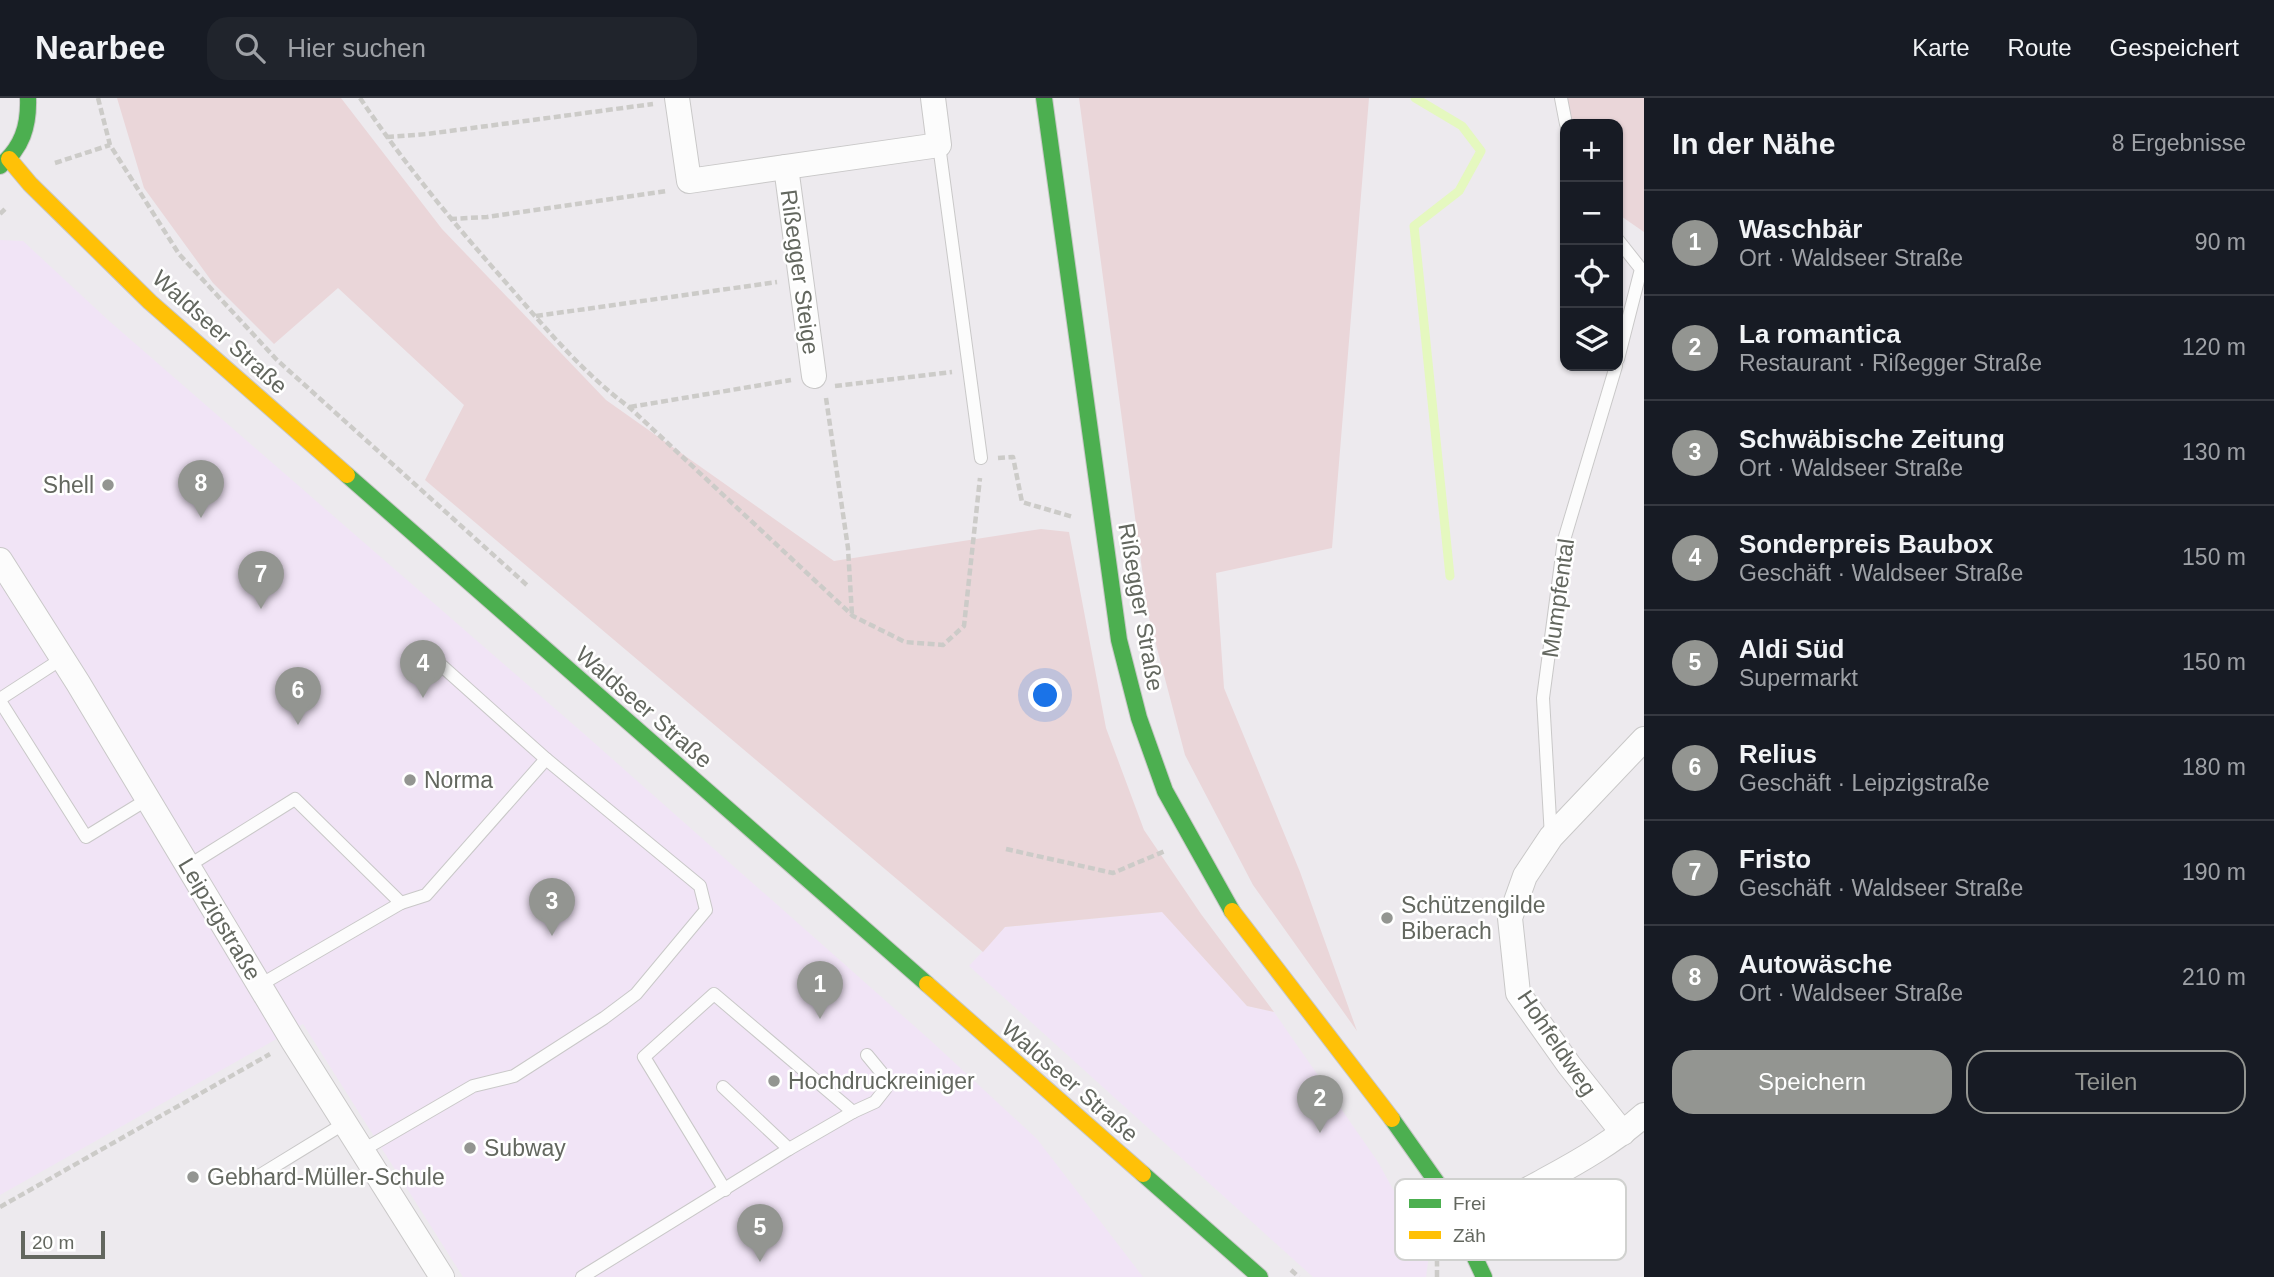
<!DOCTYPE html>
<html lang="de">
<meta charset="utf-8">
<style>
:root{--surface:#171b24;--page:#20242c;--text:#f1f3f6;--muted:#9ea1a6;--line:#363941;--accent:#939591}
body{margin:0;font-family:Arial,sans-serif;background:var(--page);color:var(--text)}
.controls{position:absolute;right:21px;top:21px;display:grid;overflow:hidden;border-radius:14px;box-shadow:0 2px 5px #0004}
.controls button{width:63px;height:63px;display:grid;place-items:center;padding:0;border:0;border-bottom:2px solid var(--line);background:var(--surface);color:var(--text);font:35px sans-serif}
.scale{position:absolute;left:21px;bottom:18px;width:84px;box-sizing:border-box;padding-left:7px;border:4px solid #63675f;border-top:0;font-size:19px;line-height:24px;white-space:nowrap;color:#63675f;-webkit-text-stroke:5px #fff;paint-order:stroke}
.you{position:absolute;left:1046px;top:598px;width:24px;height:24px;margin:-18px;border:5px solid #fff;border-radius:50%;background:#1a73e8;box-shadow:0 0 0 10px #1a73e833}
.badge{display:grid;place-items:center;width:46px;height:46px;border-radius:50%;background:var(--accent);color:#fff;font-size:23px;font-weight:700}
.pin{position:absolute;translate:-50% -58px;filter:drop-shadow(0 2px 4px #0008)}
.pin::after{content:'';position:absolute;top:37px;width:24px;height:21px;background:inherit;clip-path:polygon(0 0,100% 0,50% 100%)}
.list{margin:0;padding:0;list-style:none}
h2{display:flex;justify-content:space-between;align-items:center;height:91px;margin:0;padding:0 28px;font-size:30px}
h2 small{font-size:23px;font-weight:400;color:var(--muted)}
.list li{display:grid;grid-template-columns:46px 1fr auto;gap:21px;align-items:center;box-sizing:border-box;height:105px;padding:0 28px;border-top:2px solid var(--line)}
.list b{display:block;font-size:26px;white-space:nowrap}
.list p{margin:0;font-size:23px;white-space:nowrap;color:var(--muted)}
.list em{font-size:23px;font-style:normal;color:var(--muted)}
.actions{display:flex;gap:14px;padding:21px 28px}
.actions a{flex:1;padding:16px 0;border:2px solid var(--accent);border-radius:21px;text-align:center;font-size:24px;color:var(--accent)}
.actions .main{background:var(--accent);color:#fff}
.icon{flex:none;width:38px;height:38px;fill:none;stroke:currentColor;stroke-width:2;stroke-linecap:round;stroke-linejoin:round}
.map{position:relative;flex:none;width:1644px;height:1179px;overflow:hidden}
header{display:flex;align-items:center;gap:42px;box-sizing:border-box;height:98px;padding:0 35px;background:var(--surface);border-bottom:2px solid var(--line)}
header strong{font-size:33px}
nav{display:flex;gap:38px;margin-inline-start:auto;font-size:24px}
.search{width:490px;height:63px;background:var(--page);display:flex;align-items:center;gap:18px;box-sizing:border-box;padding:0 24px;border-radius:21px;color:var(--muted);font-size:26px}
main{display:flex}
aside{flex:1;background:var(--surface)}
.map>svg:first-child{display:block}
.commercial{fill:#f1e4f6}
.green{fill:#ead6d9}
.lines{fill:none;stroke-linecap:round;stroke-linejoin:round}
.stream{stroke:#e5f8bf;stroke-width:9}
.lane-casing{stroke:#c9c8c8;stroke-width:14}
.street-casing{stroke:#c9c8c8;stroke-width:26}
.fast-casing{stroke:#c8c8c7;stroke-width:18}
.slow-casing{stroke:#c8c8c7;stroke-width:18}
.path{stroke:#cccbc8;stroke-width:4.5;stroke-dasharray:7 3.5;stroke-linecap:butt}
.lane{stroke:#fcfcfc;stroke-width:12}
.street{stroke:#fcfcfc;stroke-width:24}
.fast{stroke:#4caf50;stroke-width:16}
.slow{stroke:#ffc107;stroke-width:16}
.poi-dot{fill:#939591;stroke:#fff;stroke-width:2.5}
.labels{text-anchor:middle;stroke-width:5;stroke-linejoin:round;paint-order:stroke}
.street-label{font-size:23px;fill:#63675f;stroke:#fff}
.poi-label{font-size:23px;fill:#63675f;stroke:#fff;text-anchor:start}
.key{fill:#fff;stroke:#d0d1cf;stroke-width:2}
.key-label{font-size:19px;fill:#63675f}
</style>
<header>
<strong>Nearbee</strong>
<div class="search"><svg class="icon" aria-label="search" viewBox="0 0 24 24"><circle cx="10" cy="10" r="6"/><path d="M15 15l6 6"/></svg>Hier suchen</div>
<nav><a>Karte</a><a>Route</a><a>Gespeichert</a></nav>
</header>
<main>
<div class="map">
<svg width="1644" height="1179" viewBox="0 0 1644 1179">
<rect width="100%" height="100%" fill="#edeaee"/>
<g class="commercial">
<polygon points="0,142 23,143 108,222 583,635 930,942 1037,1041 1143,1179 463,1179 303,926 0,1097"/>
<polygon points="1163,814 1247,908 1274,914 1378,1064 1429,1157 1426,1179 1313,1179 969,868 1005,829"/>
</g>
<g class="green">
<polygon points="117,0 341,0 442,131 606,302 834,463 1041,431 1069,434 1106,630 1144,732 1201,816 1274,914 1247,908 1162,814 1005,829 983,854 425,382 464,307 338,190 274,246 213,185 144,90"/>
<polygon points="1079,0 1369,0 1332,450 1216,475 1224,590 1300,774 1357,933 1253,787 1185,657 1148,516"/>
<polygon points="1556,0 1644,0 1644,134 1618,116 1618,26 1568,26"/>
</g>
<g class="lines">
<polyline class="stream" points="1415,0 1462,28 1481,53 1459,93 1414,128 1450,478"/>
<defs>
<g id="lane">
<polyline points="1561,0 1566,26"/>
<polyline points="939,47 981,360"/>
<polyline points="1618,142 1641,171 1618,261"/>
<polyline points="0,601 63,560"/>
<polyline points="0,603 86,739 148,701"/>
<polyline points="1551,739 1543,600 1564,442 1616,268"/>
<polyline points="188,768 295,701 401,805 260,887"/>
<polyline points="401,805 426,797 546,661"/>
<polyline points="723,989 789,1051"/>
<polyline points="363,1052 473,988 514,978 604,920 636,896 706,812 700,788 546,661 442,568"/>
<polyline points="257,1079 345,1025"/>
<polyline points="725,1092 644,959 714,896 853,1014"/>
<polyline points="582,1179 789,1051 853,1014 875,1004 886,990 881,974 867,957"/>
</g>
<g id="street">
<polyline points="677,0 689,83 939,47 933,0"/>
<polyline points="786,69 814,278"/>
<polyline points="0,462 78,585 293,943 442,1179"/>
<polyline points="1623,1035 1569,967 1518,895 1510,820 1525,778 1551,739 1644,641"/>
<path d="M1462 1131C1487 1110 1517 1098 1545 1082 1580 1063 1615 1043 1644 1017"/>
</g>
<g id="fast">
<polyline points="1044,0 1119,542 1139,620 1165,693 1232,813"/>
<path d="M0 68C22 50 29 28 28 0"/>
<polyline points="347,377 927,886"/>
<polyline points="1392,1021 1445,1096 1484,1179"/>
<polyline points="1143,1076 1260,1179"/>
</g>
<g id="slow">
<polyline points="9,61 30,86 150,204 347,377"/>
<polyline points="1232,813 1392,1021"/>
<polyline points="927,886 1143,1076"/>
</g>
</defs>
<use href="#lane" class="lane-casing"/>
<use href="#street" class="street-casing"/>
<use href="#fast" class="fast-casing"/>
<use href="#slow" class="slow-casing"/>
<g class="path">
<polyline points="98,0 110,47 179,156 277,262 529,489"/>
<path d="M360 0C405 67 456 128 509 188 546 231 583 275 629 309L853 518 905 544 943 547 964 528 980 380"/>
<polyline points="387,39 427,36 653,6"/>
<polyline points="55,65 110,47"/>
<polyline points="0,116 7,109"/>
<polyline points="450,121 487,119 667,93"/>
<polyline points="536,218 777,184"/>
<polyline points="835,288 952,274"/>
<polyline points="826,300 848,450 852,517"/>
<polyline points="630,309 791,282"/>
<polyline points="998,360 1013,359 1022,404 1073,419"/>
<polyline points="1006,751 1113,775 1165,753"/>
<polyline points="0,1109 270,956"/>
<polyline points="1291,1172 1299,1179"/>
<polyline points="1437,1179 1437,1152"/>
</g>
<use href="#lane" class="lane"/>
<use href="#street" class="street"/>
<use href="#fast" class="fast"/>
<use href="#slow" class="slow"/>
</g>
<g class="poi-dot">
<circle cx="108" cy="387" r="7"/>
<circle cx="410" cy="682" r="7"/>
<circle cx="1387" cy="820" r="7"/>
<circle cx="774" cy="983" r="7"/>
<circle cx="470" cy="1050" r="7"/>
<circle cx="193" cy="1079" r="7"/>
</g>
<g class="labels">
<g class="street-label">
<text transform="translate(800 174) rotate(82)" y="8">Rißegger Steige</text>
<text transform="translate(220 234) rotate(42)" y="8">Waldseer Straße</text>
<text transform="translate(1558 500) rotate(-82)" y="8">Mumpfental</text>
<text transform="translate(1141 509) rotate(80)" y="8">Rißegger Straße</text>
<text transform="translate(644 609) rotate(41)" y="8">Waldseer Straße</text>
<text transform="translate(220 821) rotate(59)" y="8">Leipzigstraße</text>
<text transform="translate(1557 945) rotate(56)" y="8">Hohfeldweg</text>
<text transform="translate(1070 983) rotate(41)" y="8">Waldseer Straße</text>
</g>
<g class="poi-label">
<text x="94" y="395" text-anchor="end">Shell</text>
<text x="424" y="690">Norma</text>
<text x="1401" y="815">Schützengilde<tspan x="1401" dy="26">Biberach</tspan></text>
<text x="788" y="991">Hochdruckreiniger</text>
<text x="484" y="1058">Subway</text>
<text x="207" y="1087">Gebhard-Müller-Schule</text>
</g>
</g>
<rect x="1395" y="1081" width="231" height="81" rx="10" class="key"/>
<rect x="1409" y="1101" width="32" height="9" fill="#4caf50"/>
<rect x="1409" y="1133" width="32" height="8" fill="#ffc107"/>
<g class="key-label">
<text x="1453" y="1112">Frei</text>
<text x="1453" y="1144">Zäh</text>
</g>
</svg>
<div class="controls">
<button>+</button>
<button>−</button>
<button><svg class="icon" aria-label="locate" viewBox="0 0 24 24"><circle cx="12" cy="12" r="6"/><path d="M12 2v4M12 18v4M2 12h4M18 12h4"/></svg></button>
<button><svg class="icon" aria-label="layers" viewBox="0 0 24 24"><path d="M12 4l9 5-9 5-9-5zM3 14l9 5 9-5"/></svg></button>
</div>
<div class="scale">20 m</div>
<div class="you"></div>
<div class="pin badge" style="left:820px;top:921px">1</div>
<div class="pin badge" style="left:1320px;top:1035px">2</div>
<div class="pin badge" style="left:552px;top:838px">3</div>
<div class="pin badge" style="left:423px;top:600px">4</div>
<div class="pin badge" style="left:760px;top:1164px">5</div>
<div class="pin badge" style="left:298px;top:627px">6</div>
<div class="pin badge" style="left:261px;top:511px">7</div>
<div class="pin badge" style="left:201px;top:420px">8</div>
</div>
<aside>
<h2>In der Nähe<small>8 Ergebnisse</small></h2>
<ul class="list">
<li><span class="badge">1</span><div><b>Waschbär</b><p>Ort · Waldseer Straße</p></div><em>90 m</em></li>
<li><span class="badge">2</span><div><b>La romantica</b><p>Restaurant · Rißegger Straße</p></div><em>120 m</em></li>
<li><span class="badge">3</span><div><b>Schwäbische Zeitung</b><p>Ort · Waldseer Straße</p></div><em>130 m</em></li>
<li><span class="badge">4</span><div><b>Sonderpreis Baubox</b><p>Geschäft · Waldseer Straße</p></div><em>150 m</em></li>
<li><span class="badge">5</span><div><b>Aldi Süd</b><p>Supermarkt</p></div><em>150 m</em></li>
<li><span class="badge">6</span><div><b>Relius</b><p>Geschäft · Leipzigstraße</p></div><em>180 m</em></li>
<li><span class="badge">7</span><div><b>Fristo</b><p>Geschäft · Waldseer Straße</p></div><em>190 m</em></li>
<li><span class="badge">8</span><div><b>Autowäsche</b><p>Ort · Waldseer Straße</p></div><em>210 m</em></li>
</ul>
<div class="actions"><a class="main">Speichern</a><a>Teilen</a></div>
</aside>
</main>
